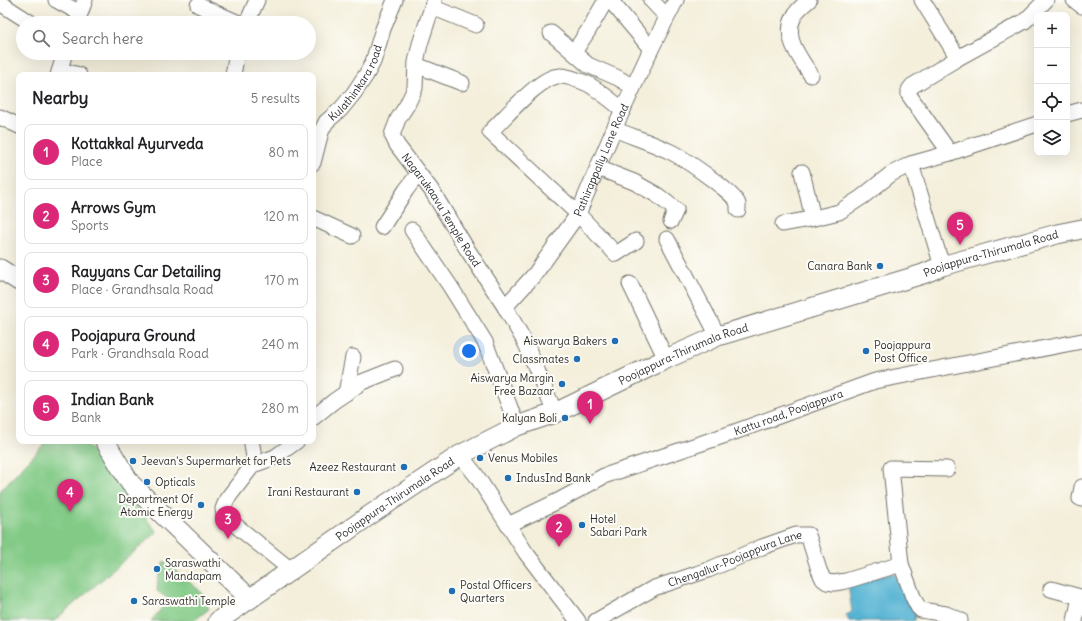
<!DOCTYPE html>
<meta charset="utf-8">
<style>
:root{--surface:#fff;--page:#f6f6f6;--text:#202124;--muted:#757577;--line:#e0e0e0;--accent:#db2777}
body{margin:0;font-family:Delius,sans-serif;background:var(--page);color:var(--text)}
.controls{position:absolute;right:12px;top:12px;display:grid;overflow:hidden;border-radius:8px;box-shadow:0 4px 16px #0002}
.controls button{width:36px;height:36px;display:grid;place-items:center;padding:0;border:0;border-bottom:1px solid var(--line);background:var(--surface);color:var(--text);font:20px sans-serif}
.you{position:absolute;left:469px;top:351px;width:14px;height:14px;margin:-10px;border:3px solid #fff;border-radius:50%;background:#1a73e8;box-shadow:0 0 0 6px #1a73e833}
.badge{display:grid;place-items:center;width:26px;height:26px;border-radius:50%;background:var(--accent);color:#fff;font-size:13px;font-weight:700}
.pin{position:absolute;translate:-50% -33px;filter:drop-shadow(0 1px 2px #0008)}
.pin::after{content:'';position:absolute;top:21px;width:14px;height:12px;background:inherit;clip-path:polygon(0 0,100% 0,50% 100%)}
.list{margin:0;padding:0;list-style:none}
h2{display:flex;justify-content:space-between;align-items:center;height:52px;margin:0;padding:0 16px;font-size:17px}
h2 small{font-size:13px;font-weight:400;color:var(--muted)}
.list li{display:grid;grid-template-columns:26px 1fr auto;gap:12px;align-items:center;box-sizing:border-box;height:56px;margin:0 8px 8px;padding:0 8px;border:1px solid var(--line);border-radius:8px}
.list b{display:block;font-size:15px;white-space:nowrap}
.list p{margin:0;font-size:13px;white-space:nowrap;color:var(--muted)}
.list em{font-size:13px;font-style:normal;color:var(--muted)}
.icon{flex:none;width:22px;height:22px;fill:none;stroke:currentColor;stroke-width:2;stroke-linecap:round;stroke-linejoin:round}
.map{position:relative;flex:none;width:1082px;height:621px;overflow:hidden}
.search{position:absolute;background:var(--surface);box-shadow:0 4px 16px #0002;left:16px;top:16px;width:300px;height:44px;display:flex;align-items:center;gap:10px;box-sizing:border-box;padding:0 14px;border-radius:22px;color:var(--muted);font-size:15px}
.panel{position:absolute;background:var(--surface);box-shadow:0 4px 16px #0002;left:16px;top:72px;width:300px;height:372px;border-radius:8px}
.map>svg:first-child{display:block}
.green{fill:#82ca86;stroke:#567a58}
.water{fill:#55b3d3;stroke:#406f7f}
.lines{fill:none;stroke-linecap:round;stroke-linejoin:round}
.minor-casing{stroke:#717069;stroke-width:17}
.major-casing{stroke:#717069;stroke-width:21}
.minor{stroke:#fff;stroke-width:15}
.major{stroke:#fff;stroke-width:19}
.poi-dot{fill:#1f6fb2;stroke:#fdfcf7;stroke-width:1.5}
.labels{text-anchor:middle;stroke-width:4;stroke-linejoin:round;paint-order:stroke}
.street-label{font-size:11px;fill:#2b2b2b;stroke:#fdfcf7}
.poi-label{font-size:11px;fill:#2b2b2b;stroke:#fdfcf7;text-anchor:start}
</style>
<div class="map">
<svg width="1082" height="621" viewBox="0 0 1082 621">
<rect width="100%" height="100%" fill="#fdfcf7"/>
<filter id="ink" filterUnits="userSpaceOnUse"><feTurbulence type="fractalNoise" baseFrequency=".025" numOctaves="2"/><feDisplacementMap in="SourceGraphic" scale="8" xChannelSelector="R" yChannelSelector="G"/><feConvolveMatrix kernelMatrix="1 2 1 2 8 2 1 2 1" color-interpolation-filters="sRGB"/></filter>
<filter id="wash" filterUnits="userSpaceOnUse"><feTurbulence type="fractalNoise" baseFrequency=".012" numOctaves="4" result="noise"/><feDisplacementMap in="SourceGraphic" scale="16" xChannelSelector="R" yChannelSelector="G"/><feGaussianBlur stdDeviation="0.9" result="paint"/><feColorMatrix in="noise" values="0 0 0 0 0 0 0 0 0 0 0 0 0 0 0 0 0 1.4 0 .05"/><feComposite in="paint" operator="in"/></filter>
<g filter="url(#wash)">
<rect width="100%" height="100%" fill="#f4efdb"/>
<g class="green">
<polygon points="47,441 84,441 157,532 54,621 2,621 0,618 0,491"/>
<polygon points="164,561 200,591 209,609 193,621 151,621 169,599 157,591 158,579"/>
</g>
<polygon class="water" points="894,573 915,613 914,621 849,621 846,615 852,612 848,584"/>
</g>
<g filter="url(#ink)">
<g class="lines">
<defs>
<g id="minor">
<polyline points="56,0 80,13"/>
<path id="s1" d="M434 0 432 7 420 44 416 62 415 88 407 105 398 119 392 135 397 145 432 191 467 249 505 307 526 344 555 413"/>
<polyline points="610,0 651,49"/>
<polyline points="651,0 667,17"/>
<path d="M809 0C805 4 799 8 796 13 781 36 799 56 811 75"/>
<polyline points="922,0 958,58 912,86 909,90 909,95 950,153"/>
<polyline points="1074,0 1082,6"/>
<polyline points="0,3 31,23"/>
<polyline points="198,5 239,23"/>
<polyline points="432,7 476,25"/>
<polyline points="77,22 85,0"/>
<polyline points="247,23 257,0"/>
<polyline points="551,33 588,65 618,78 633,87"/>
<polyline points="574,52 588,31 606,0"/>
<polyline points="958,58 1025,21 1046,0"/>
<polyline points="416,65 462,83"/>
<polyline points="60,70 79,75"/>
<polyline points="58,75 65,53"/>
<polyline points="233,75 237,53"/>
<path d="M623 110C612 101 600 91 588 84 581 81 567 75 559 76 539 77 505 118 490 132L578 214 616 254 636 241"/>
<polyline points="1067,114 1082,110"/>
<polyline points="0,117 19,126"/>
<path d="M614 129C633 137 653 143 671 152 683 158 735 193 738 204 738 205 738 209 738 210"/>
<path id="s2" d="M313 163 321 132 326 122 341 109 354 93 366 75 373 62 383 29 395 0"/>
<polyline points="911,164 942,266"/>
<polyline points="598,168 634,182 657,195 676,210 671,221"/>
<polyline points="802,172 813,218"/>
<polyline points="313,218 352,236"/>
<polyline points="783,224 810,219 839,212 862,197 891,174 911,164 950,153 1037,124"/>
<polyline points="382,227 406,190 418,174"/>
<polyline points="412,230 450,286 485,342 517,426"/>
<polyline points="667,239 718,336"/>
<polyline points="630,284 666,359"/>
<path id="s3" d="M505 307 535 274 578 214 614 129 651 49 676 0"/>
<polyline points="346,393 353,357"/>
<polyline points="313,418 334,401 362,382 395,369"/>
<polyline points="252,445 254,457 253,465 227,499 223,509 224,516 291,570"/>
<polyline points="460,455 476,475 526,553 578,621"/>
<polyline points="253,465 275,457 297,441"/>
<polyline points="1082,487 1080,498 1082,499"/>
<path id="s4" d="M508 525 558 501 604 476 729 434 875 381 1082 341"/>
<polyline points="901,564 891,468 947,469"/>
<polyline points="1051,589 1080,597 1075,621"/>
<path id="s5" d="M596 621 654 588 708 570 762 547 796 535H808L819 570 823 579 827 582 834 583 846 581 901 564 913 597 918 607 921 610 946 614 960 620V621"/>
</g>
<g id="major">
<polyline points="0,269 19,281"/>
<polyline points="105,441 130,483 250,599"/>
<path id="s6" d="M218 621 370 515 460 455 517 426 555 413 666 359 718 336 923 274 942 266 1057 234 1082 229"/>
</g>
</defs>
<use href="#minor" class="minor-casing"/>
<use href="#major" class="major-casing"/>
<use href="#minor" class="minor"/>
<use href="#major" class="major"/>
</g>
</g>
<g class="poi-dot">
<circle cx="880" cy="266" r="4"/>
<circle cx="615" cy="341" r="4"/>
<circle cx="866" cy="351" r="4"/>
<circle cx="577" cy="359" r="4"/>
<circle cx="562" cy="384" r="4"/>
<circle cx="565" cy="418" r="4"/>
<circle cx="480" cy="458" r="4"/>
<circle cx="133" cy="461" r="4"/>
<circle cx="404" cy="467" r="4"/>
<circle cx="508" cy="478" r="4"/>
<circle cx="147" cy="482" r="4"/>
<circle cx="357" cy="492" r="4"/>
<circle cx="201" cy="505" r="4"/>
<circle cx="582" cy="525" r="4"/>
<circle cx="157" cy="569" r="4"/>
<circle cx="452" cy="591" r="4"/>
<circle cx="134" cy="601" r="4"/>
</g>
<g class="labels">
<g class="street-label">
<text dy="4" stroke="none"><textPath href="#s2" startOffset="93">Kulathinkara road</textPath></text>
<text dy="4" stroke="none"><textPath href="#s3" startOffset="177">Pathirappally Lane Road</textPath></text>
<text dy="4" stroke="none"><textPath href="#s1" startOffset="233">Nagarukaavu Temple Road</textPath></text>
<text dy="4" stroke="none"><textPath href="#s6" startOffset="863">Poojappura-Thirumala Road</textPath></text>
<text dy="4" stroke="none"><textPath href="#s6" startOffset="539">Poojappura-Thirumala Road</textPath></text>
<text dy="4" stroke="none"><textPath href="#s4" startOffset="303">Kattu road, Poojappura</textPath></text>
<text dy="4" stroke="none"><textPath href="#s6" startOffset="215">Poojappura-Thirumala Road</textPath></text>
<text dy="4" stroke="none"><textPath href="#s5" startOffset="153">Chengallur-Poojappura Lane</textPath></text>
</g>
<g class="poi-label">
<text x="872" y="270" text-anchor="end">Canara Bank</text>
<text x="607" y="345" text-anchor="end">Aiswarya Bakers</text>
<text x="874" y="349">Poojappura<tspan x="874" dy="13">Post Office</tspan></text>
<text x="569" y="363" text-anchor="end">Classmates</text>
<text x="554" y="382" text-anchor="end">Aiswarya Margin<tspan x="554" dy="13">Free Bazaar</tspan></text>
<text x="557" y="422" text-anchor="end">Kalyan Boli</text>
<text x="488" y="462">Venus Mobiles</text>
<text x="141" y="465">Jeevan's Supermarket for Pets</text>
<text x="396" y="471" text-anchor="end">Azeez Restaurant</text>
<text x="516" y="482">IndusInd Bank</text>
<text x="155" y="486">Opticals</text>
<text x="349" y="496" text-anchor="end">Irani Restaurant</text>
<text x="193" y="503" text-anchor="end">Department Of<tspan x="193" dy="13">Atomic Energy</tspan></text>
<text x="590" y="523">Hotel<tspan x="590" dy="13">Sabari Park</tspan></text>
<text x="165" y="567">Saraswathi<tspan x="165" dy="13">Mandapam</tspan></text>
<text x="460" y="589">Postal Officers<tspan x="460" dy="13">Quarters</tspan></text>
<text x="142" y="605">Saraswathi Temple</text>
</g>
</g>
</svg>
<div class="controls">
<button>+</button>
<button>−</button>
<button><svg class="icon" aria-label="locate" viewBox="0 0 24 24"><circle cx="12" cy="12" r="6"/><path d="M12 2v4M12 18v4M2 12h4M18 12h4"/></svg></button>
<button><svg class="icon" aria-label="layers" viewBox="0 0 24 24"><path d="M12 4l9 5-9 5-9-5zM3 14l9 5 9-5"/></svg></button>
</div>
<div class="you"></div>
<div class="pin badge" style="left:590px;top:424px">1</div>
<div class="pin badge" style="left:559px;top:547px">2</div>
<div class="pin badge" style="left:228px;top:539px">3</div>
<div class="pin badge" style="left:70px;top:512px">4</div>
<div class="pin badge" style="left:960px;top:245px">5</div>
<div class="search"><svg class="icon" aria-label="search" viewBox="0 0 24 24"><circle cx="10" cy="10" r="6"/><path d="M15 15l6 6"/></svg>Search here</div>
<section class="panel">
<h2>Nearby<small>5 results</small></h2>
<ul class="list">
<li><span class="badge">1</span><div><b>Kottakkal Ayurveda</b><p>Place</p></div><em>80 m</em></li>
<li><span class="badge">2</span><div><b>Arrows Gym</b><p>Sports</p></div><em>120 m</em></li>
<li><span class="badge">3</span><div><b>Rayyans Car Detailing</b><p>Place · Grandhsala Road</p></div><em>170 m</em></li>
<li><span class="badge">4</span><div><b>Poojapura Ground</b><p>Park · Grandhsala Road</p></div><em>240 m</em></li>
<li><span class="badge">5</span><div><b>Indian Bank</b><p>Bank</p></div><em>280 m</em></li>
</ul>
</section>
</div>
